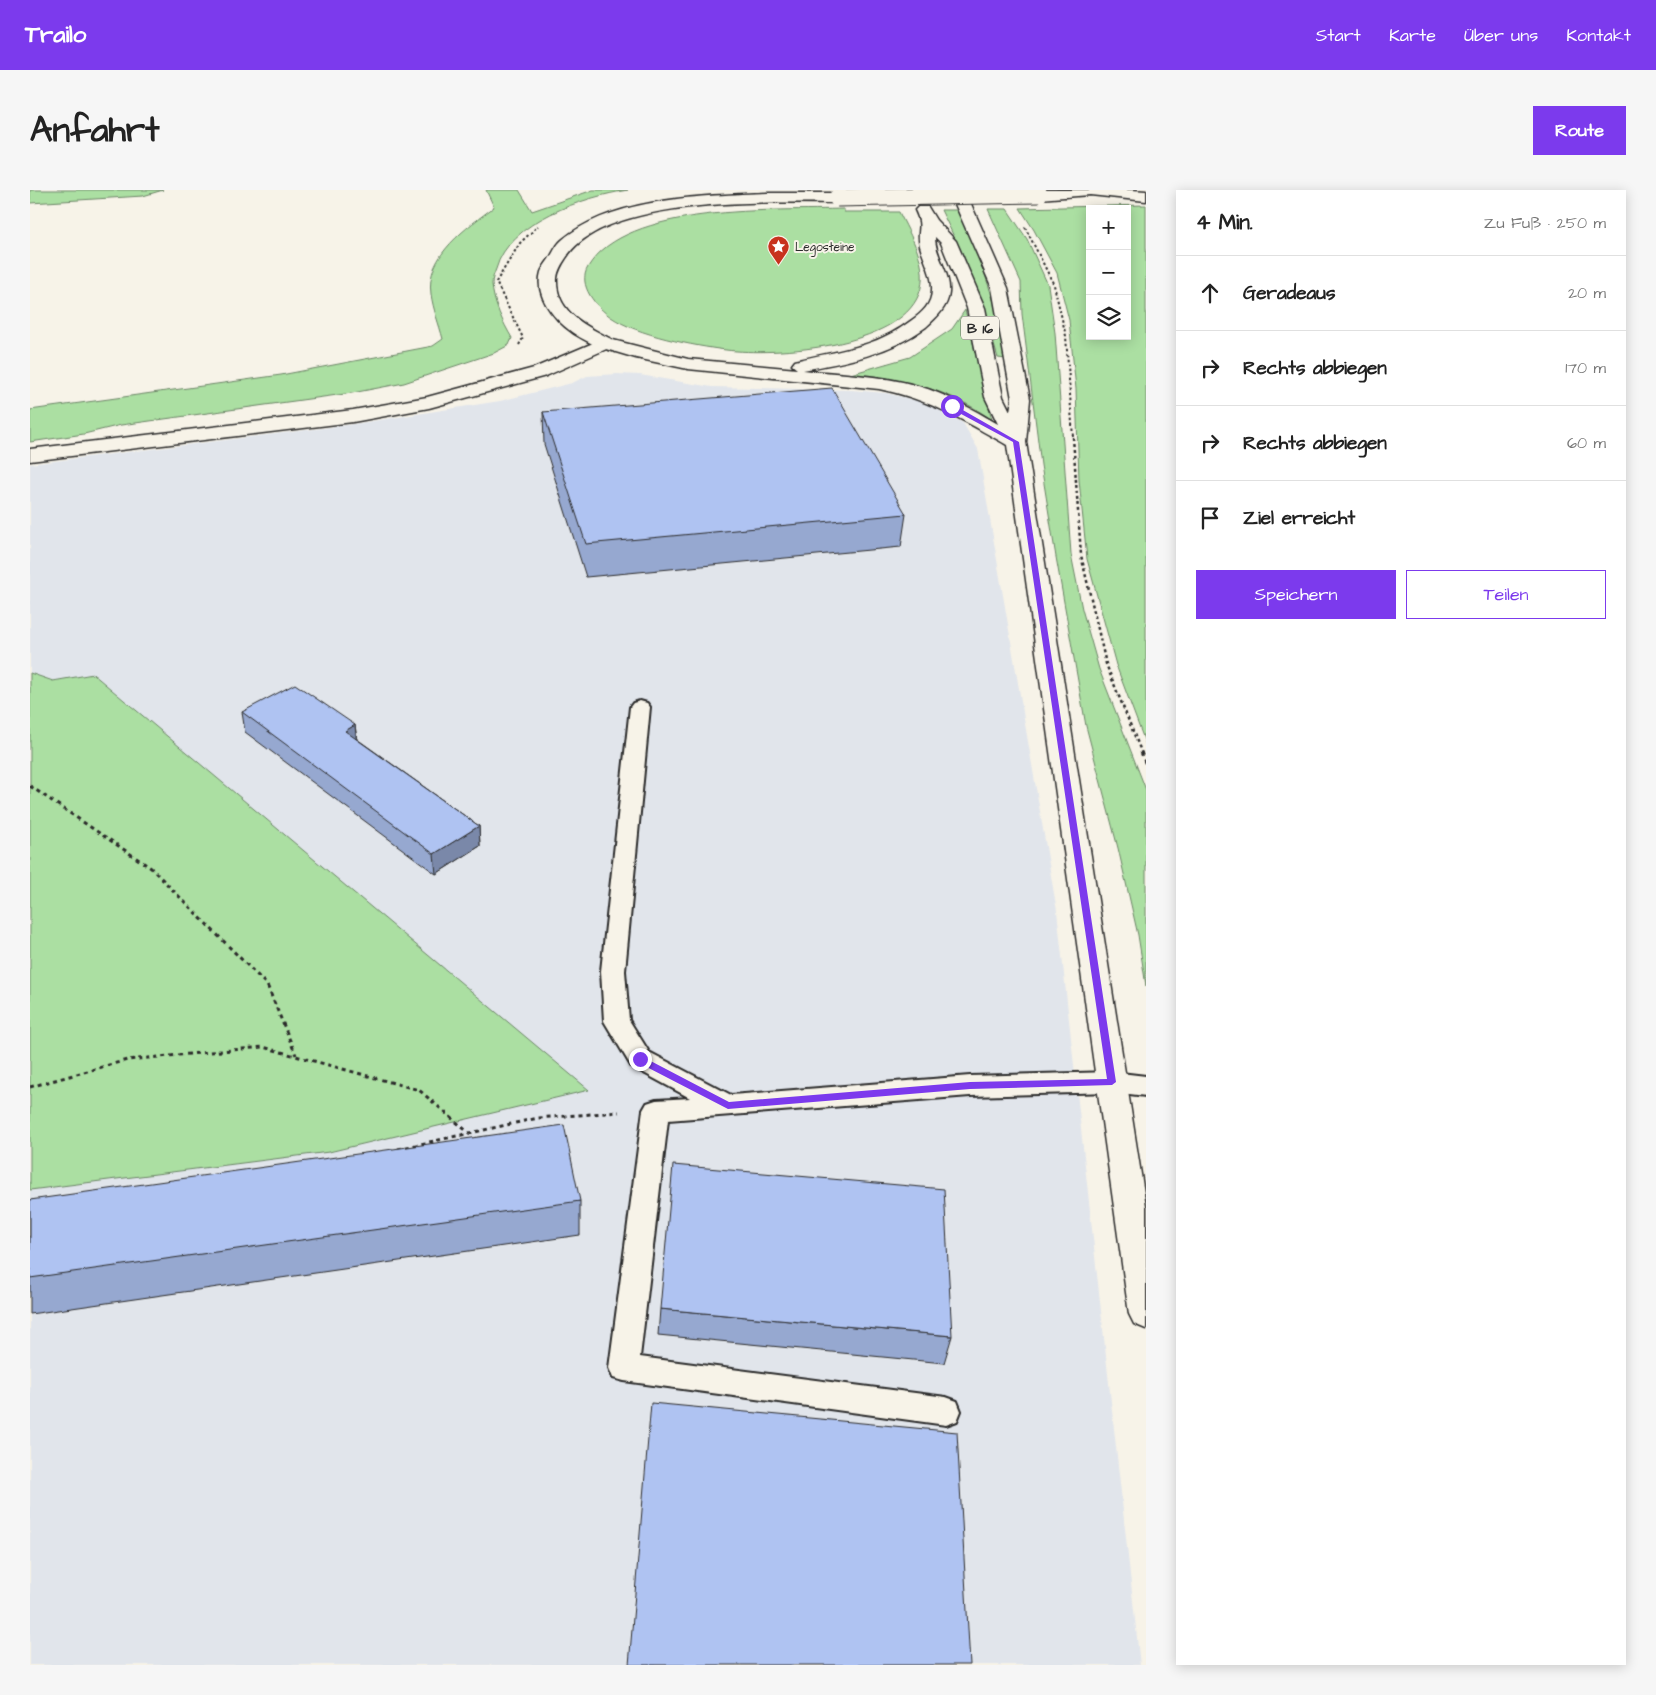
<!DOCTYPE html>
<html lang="de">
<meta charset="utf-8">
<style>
:root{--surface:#fff;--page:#f6f6f6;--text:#222;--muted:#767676;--line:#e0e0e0;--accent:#7c3aed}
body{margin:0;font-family:"Architects Daughter",sans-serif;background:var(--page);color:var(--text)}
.controls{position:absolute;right:15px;top:15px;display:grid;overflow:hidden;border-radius:0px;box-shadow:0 2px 12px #0003}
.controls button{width:45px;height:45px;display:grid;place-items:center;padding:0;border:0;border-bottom:1px solid var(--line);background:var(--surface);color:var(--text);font:25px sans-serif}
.stop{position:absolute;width:15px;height:15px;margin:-11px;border:4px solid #7c3aed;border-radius:50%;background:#fff}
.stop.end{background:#7c3aed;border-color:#fff;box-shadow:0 1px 5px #0008}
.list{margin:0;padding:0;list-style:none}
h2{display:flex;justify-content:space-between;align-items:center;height:65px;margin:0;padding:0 20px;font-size:21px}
h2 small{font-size:16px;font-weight:400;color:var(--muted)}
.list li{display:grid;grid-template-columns:32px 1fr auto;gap:15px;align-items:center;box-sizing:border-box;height:75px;padding:0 20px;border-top:1px solid var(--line)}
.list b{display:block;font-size:19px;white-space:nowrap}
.list em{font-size:16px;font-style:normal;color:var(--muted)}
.actions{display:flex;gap:10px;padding:15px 20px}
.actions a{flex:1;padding:11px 0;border:1px solid var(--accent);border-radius:0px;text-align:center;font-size:18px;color:var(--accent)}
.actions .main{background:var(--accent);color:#fff}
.icon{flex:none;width:28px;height:28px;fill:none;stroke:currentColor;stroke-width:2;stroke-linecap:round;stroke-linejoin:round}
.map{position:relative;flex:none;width:1116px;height:1475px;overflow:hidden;border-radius:0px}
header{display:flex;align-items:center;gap:30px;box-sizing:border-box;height:70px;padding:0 25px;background:var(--accent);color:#fff}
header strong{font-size:24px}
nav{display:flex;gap:28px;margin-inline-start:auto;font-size:18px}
.intro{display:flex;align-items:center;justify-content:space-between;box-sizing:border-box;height:120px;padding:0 30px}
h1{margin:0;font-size:35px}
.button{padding:12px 22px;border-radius:0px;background:var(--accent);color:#fff;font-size:18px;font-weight:700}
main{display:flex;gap:30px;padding:0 30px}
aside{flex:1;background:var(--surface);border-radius:0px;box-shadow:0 2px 12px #0003}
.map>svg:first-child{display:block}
.built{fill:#e1e5eb}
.green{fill:#abdfa2;stroke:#6b8566;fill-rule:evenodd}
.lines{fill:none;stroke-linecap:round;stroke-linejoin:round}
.lane-casing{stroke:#2b2b2b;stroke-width:4}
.street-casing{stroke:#2b2b2b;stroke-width:3}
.secondary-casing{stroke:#2b2b2b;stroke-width:3}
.primary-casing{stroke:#2b2b2b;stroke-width:3}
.path-far2{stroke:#2b2b2b;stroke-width:2;stroke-dasharray:2.5 2.5;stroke-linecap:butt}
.path-far1{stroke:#2b2b2b;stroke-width:2.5;stroke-dasharray:3 3;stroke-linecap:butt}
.path{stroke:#2b2b2b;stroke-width:3;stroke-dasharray:4 4;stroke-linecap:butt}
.lane{fill:#f7f3e8;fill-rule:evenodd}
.street{fill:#f7f3e8;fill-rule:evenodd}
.secondary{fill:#f7f3e8;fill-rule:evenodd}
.primary{fill:#f7f3e8;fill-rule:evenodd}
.secondary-bridge-casing{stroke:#2b2b2b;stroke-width:19;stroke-linecap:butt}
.secondary-bridge{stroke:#f7f3e8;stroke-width:17}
.wall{fill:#96a8d0;stroke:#2b2b2b}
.shaded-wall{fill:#7a88a9;stroke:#2b2b2b}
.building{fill:#afc3f2;stroke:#2b2b2b}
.route{fill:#7c3aed}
.labels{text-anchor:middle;stroke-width:4;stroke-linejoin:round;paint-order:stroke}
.far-poi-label{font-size:12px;fill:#2b2b2b;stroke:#f7f3e8;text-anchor:start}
.shield{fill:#f7f3e8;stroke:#686764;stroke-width:1}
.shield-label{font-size:14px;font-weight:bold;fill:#2b2b2b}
</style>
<header>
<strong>Trailo</strong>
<nav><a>Start</a><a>Karte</a><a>Über uns</a><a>Kontakt</a></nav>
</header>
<div class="intro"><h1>Anfahrt</h1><a class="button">Route</a></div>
<main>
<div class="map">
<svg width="1116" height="1475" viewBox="0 0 1116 1475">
<rect width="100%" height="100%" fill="#f7f3e8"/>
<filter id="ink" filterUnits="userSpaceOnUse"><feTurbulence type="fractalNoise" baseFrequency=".02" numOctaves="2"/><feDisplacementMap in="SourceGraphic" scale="10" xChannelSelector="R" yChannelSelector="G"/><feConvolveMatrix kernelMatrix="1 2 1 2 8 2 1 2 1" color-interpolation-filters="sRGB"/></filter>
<g filter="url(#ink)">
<polygon class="built" points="587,184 610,185 682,197 821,200 856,203 897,213 933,233 948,259 1027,721 1110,1475 0,1475 0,1000 299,962 558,900 63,484 23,491 0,483 0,274 317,235 470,211 542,193 557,186"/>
<g class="green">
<polygon points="0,0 133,0 113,6 0,13"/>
<path d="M456 0H489L502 21 563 0H598C554 7 479 31 466 79 464 84 462 89 462 94 463 112 473 133 482 148L479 155 464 163 374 193 322 203 91 235 54 244 0 252V220L251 185 403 156 413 149C409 134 403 119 401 104 395 65 438 37 464 17Z"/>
<path d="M1116 15V555L1086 475 1057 369 1049 290 1046 199 1039 130 1027 83 1004 40 990 18ZM1060 19H1097V146H1060Z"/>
<path d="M814 19V22H869C880 45 900 76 889 104 868 158 745 166 696 160 664 156 607 145 581 127 566 117 547 95 558 77 596 13 747 21 814 19Z"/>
<polygon points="958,19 977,19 997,49 1018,95 1025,143 1041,364 1052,419 1069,479 1116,600 1116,796 1108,745 1088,658 1056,536 1026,367 1011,275 992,124 991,92"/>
<polygon points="911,20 927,20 946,58 965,115 976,169 968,168 950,108 933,65"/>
<path d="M935 120 962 230C919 198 869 188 817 185L880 167 922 139Z"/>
<polygon points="0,483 23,491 63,484 559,900 299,962 0,1000"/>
</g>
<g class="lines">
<defs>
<polygon id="lane" points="610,511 617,513 620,517 595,781 599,830 619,862 701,905 940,886 1082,882 1116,886 1116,906 1082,902 940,906 638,930 610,1167 916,1207 927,1211 931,1221 927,1231 916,1235 594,1191 583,1188 579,1178 613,920 617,913 626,910 660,908 601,876 574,831 571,781 600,517 603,513"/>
<polygon id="street" points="575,148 581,149 584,153 581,157 516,186 399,218 323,232 0,271 0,259 323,220 397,207 504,178"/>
<g id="secondary">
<polygon points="1101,0 1116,1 1116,11 1060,5 1009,9 1004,7 1001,4 1007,0"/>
<path d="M737 3H807L812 5 815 8 812 11 807 13C742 12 574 6 536 68 532 74 528 80 527 88 525 122 556 136 581 149L584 153 581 157C571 159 562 154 553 149 531 137 503 110 511 82 513 77 518 71 521 66 524 61 527 54 532 50 583 7 673 6 737 3Z"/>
</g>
<g id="primary">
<path d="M915 0H931L941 14 978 98 1000 209 996 252 1116 1016V1139L1104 1134 1099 1124 977 255C933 230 899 209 849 199L658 179 606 168 569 157 566 153 569 149 575 148 658 169 767 179 762 175 765 171C808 160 844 159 882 130 892 123 902 114 902 100 903 85 894 71 890 56 886 40 894 38 885 20L888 17H898L906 30 926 51 955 118 973 207 980 221 982 209 962 98 925 14ZM905 47 911 53 937 118 955 207 968 234C942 219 916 204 888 196 851 185 811 184 773 180 817 172 859 164 896 137 906 128 918 117 919 103 921 83 905 66 905 47Z"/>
<path d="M1027 0H1051C1046 6 1038 8 1031 6Z"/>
</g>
</defs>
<use href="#lane" class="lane-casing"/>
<use href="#street" class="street-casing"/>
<use href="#secondary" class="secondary-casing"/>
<use href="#primary" class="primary-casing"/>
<g class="path-far2">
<polyline points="995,37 1024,95 1036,146 1043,248"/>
<polyline points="489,155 493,148 466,92 490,53 508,36"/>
</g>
<polyline class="path-far1" points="1043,247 1051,365 1076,474 1112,564"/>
<g class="path">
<polyline points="1111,562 1116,575"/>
<polyline points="0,596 121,678 237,795 266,865"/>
<polyline points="0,897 97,870 233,857 389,900 439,943"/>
<polyline points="368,959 508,928 589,922"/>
</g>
<use href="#lane" class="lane"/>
<use href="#street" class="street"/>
<use href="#secondary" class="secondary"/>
<use href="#primary" class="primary"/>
<defs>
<polyline id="secondary-bridge" points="807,8 1009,4"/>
</defs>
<use href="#secondary-bridge" class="secondary-bridge-casing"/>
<use href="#secondary-bridge" class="secondary-bridge"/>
</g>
<g class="wall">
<polygon points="513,222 876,324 871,357 556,387 514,254"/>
<polygon points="212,522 325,535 327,549 449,636 450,656 406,684 215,542"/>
<polygon points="0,1010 550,1011 550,1045 0,1124"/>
<polygon points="630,1119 922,1146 914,1173 628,1145"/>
</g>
<g class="shaded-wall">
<polygon points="325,535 327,555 315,541"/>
<polygon points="449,636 450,656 406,684 404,664"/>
</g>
<g class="building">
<polygon points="802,198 876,324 556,354 513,222"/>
<polygon points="265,494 325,535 315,541 449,636 404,664 212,522"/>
<polygon points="534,935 550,1011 0,1088 0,1010"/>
<polygon points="643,975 914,999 922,1146 630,1119"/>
<polygon points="621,1213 927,1242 940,1475 599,1475"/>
</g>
</g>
<polygon class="route" points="920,215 924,215 989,252 1086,892 1082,895 940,899 698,919 607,872 607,867 613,867 699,912 940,892 1077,889 983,252 920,218"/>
<defs>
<symbol id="sight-pin" viewBox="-11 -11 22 30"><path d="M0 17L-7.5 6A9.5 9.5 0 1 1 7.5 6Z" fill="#c8321e" stroke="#f7f3e8"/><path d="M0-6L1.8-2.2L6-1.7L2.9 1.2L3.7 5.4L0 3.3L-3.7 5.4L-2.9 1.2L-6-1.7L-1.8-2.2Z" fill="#fff"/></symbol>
</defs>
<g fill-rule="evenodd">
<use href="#sight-pin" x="736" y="44" width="25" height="34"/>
</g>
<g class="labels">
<g class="far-poi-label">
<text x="765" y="61">Legosteine</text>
</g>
<rect class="shield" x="931" y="126.5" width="38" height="23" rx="4"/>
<g class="shield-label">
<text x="950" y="143">B 16</text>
</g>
</g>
</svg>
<div class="controls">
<button>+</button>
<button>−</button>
<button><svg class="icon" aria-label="layers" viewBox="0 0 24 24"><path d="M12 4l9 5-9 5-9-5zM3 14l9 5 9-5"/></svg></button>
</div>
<div class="stop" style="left:922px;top:216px"></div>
<div class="stop end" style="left:610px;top:869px"></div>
</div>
<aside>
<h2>4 Min.<small>Zu Fuß · 250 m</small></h2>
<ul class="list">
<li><svg class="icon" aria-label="ahead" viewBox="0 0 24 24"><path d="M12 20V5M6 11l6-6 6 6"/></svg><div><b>Geradeaus</b></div><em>20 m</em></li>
<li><svg class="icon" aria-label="right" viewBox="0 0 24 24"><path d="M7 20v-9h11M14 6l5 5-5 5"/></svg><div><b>Rechts abbiegen</b></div><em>170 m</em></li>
<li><svg class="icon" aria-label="right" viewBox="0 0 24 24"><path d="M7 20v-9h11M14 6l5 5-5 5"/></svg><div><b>Rechts abbiegen</b></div><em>60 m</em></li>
<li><svg class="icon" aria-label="arrive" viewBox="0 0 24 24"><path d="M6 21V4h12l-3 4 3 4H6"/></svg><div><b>Ziel erreicht</b></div></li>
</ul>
<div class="actions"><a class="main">Speichern</a><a>Teilen</a></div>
</aside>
</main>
